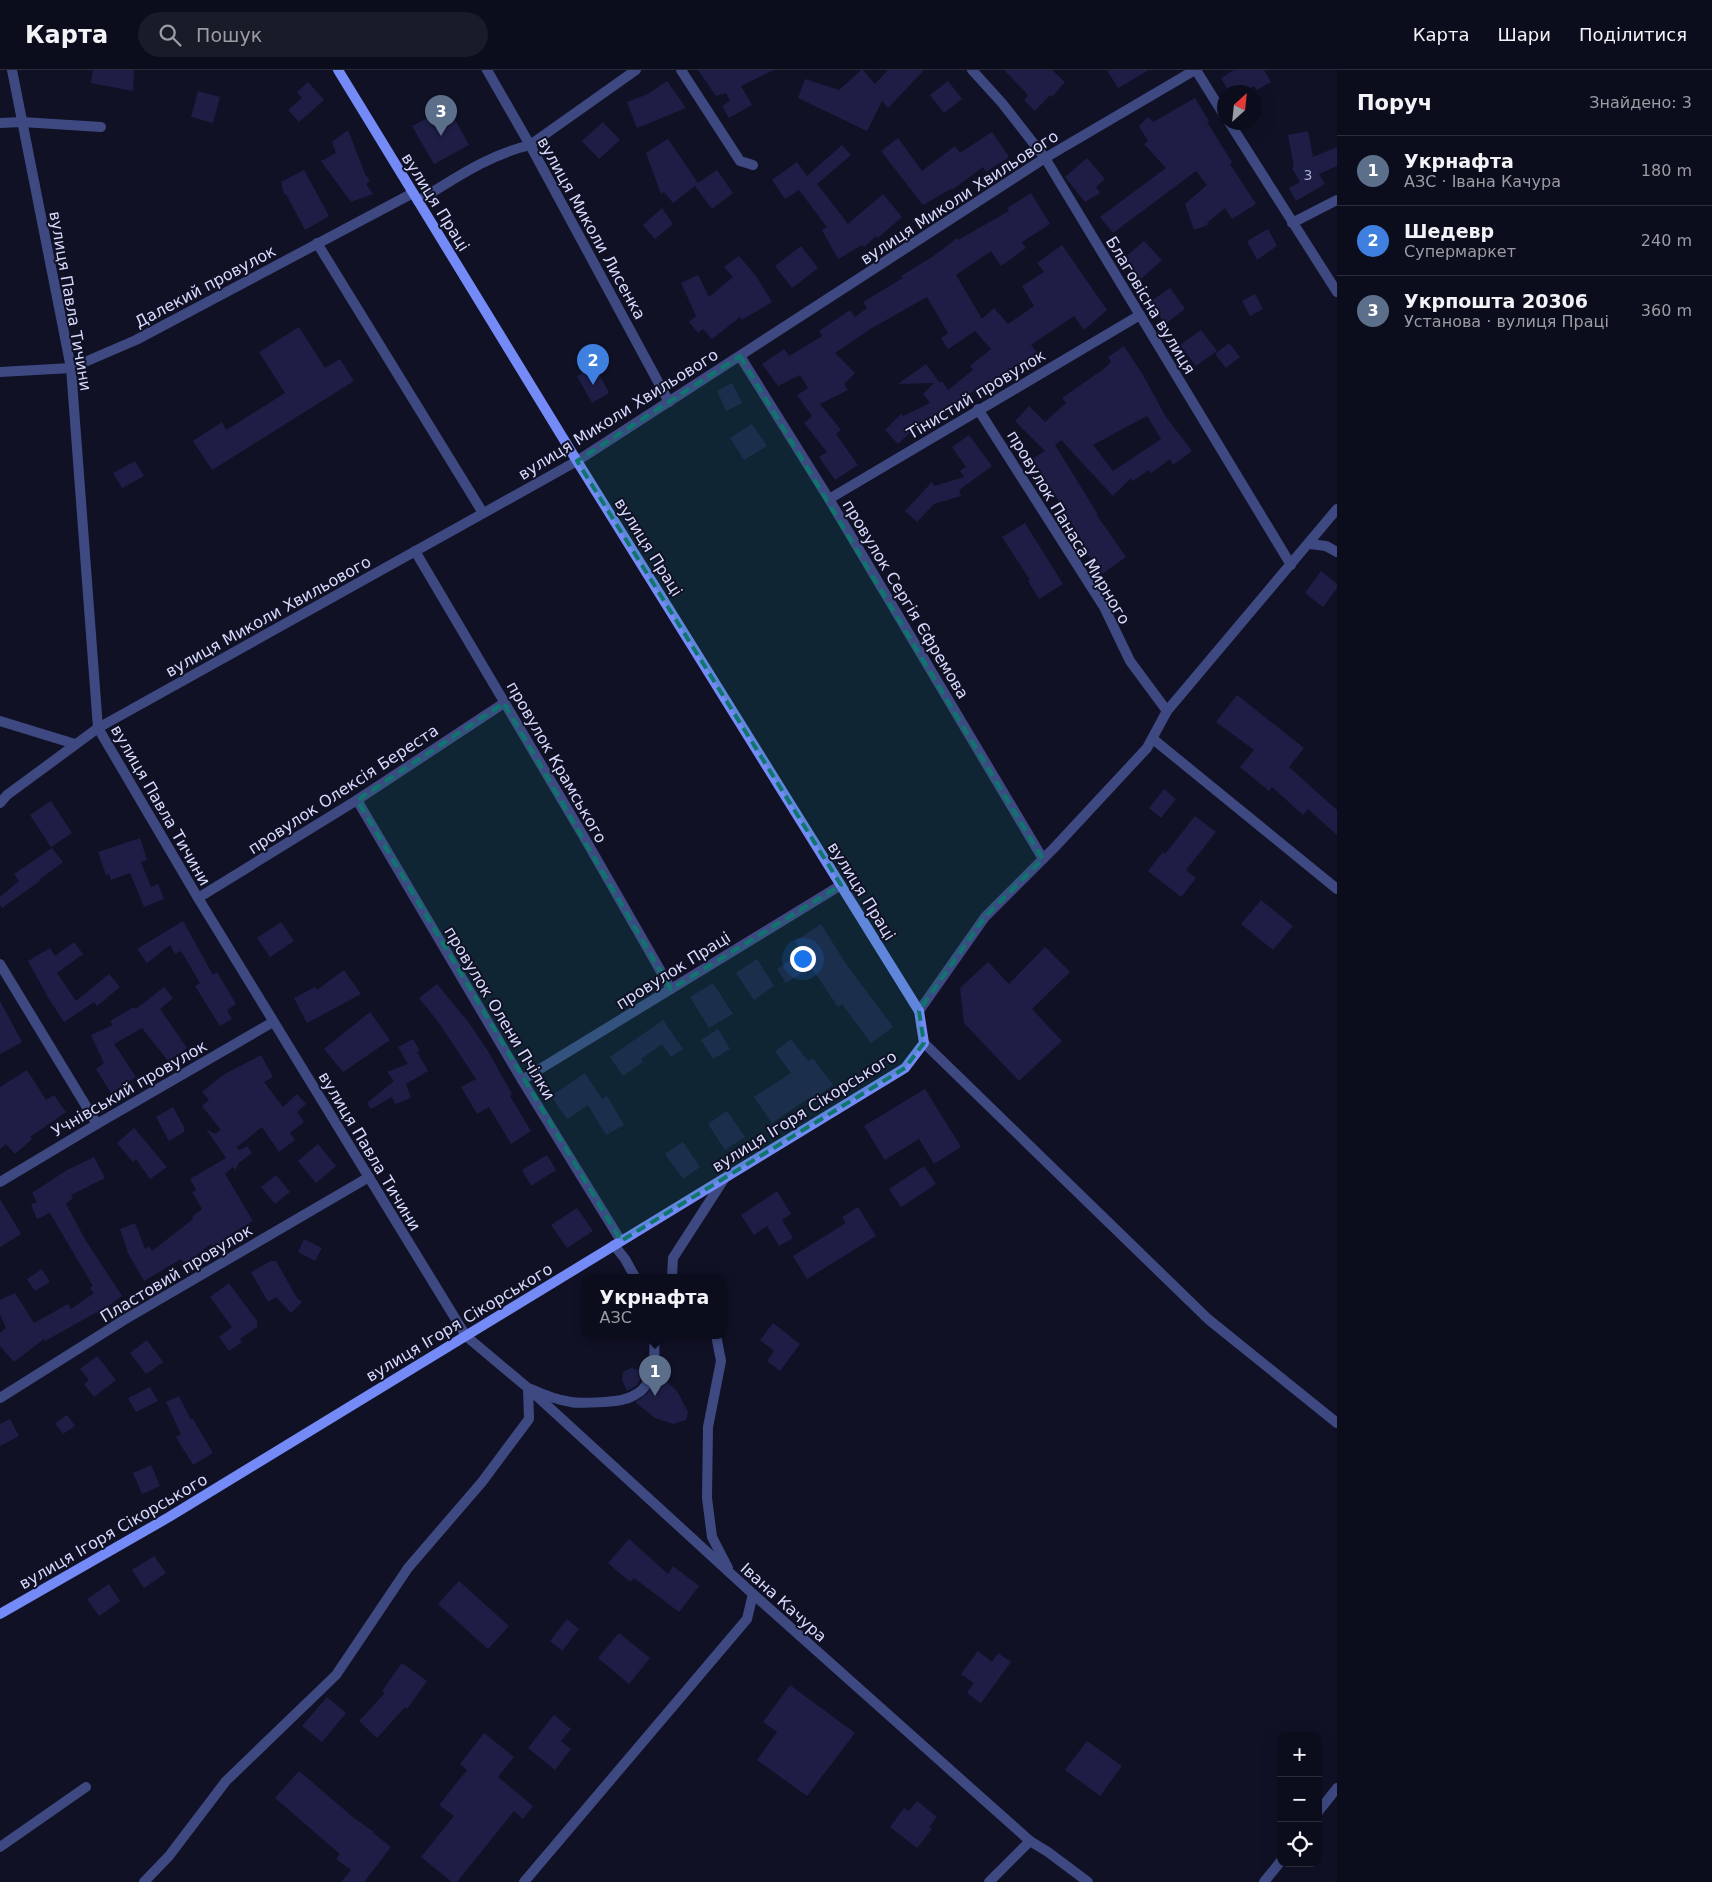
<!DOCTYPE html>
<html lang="uk">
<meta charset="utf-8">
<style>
:root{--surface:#0c0d1c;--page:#1a1b29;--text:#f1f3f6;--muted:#9a9ca3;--line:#2c2d3b;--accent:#2563eb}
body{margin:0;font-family:"DejaVu Sans",sans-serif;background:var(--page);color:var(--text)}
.controls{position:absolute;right:15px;bottom:15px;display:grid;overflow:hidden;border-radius:10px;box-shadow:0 5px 20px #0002}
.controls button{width:45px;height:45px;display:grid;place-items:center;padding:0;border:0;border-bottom:1px solid var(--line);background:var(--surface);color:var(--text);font:25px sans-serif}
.compass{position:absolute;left:1217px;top:15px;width:45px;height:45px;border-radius:50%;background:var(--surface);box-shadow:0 5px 20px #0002;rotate:27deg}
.you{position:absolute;left:802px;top:888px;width:18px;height:18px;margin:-12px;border:4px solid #fff;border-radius:50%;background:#1a73e8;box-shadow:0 0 0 8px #1a73e833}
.badge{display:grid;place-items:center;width:32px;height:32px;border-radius:50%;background:var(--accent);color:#fff;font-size:16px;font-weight:700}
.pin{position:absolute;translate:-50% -41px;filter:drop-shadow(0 1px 2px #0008)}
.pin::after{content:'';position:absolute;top:26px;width:18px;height:15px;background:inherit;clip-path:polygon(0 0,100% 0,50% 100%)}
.popup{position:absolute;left:582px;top:1204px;width:145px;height:65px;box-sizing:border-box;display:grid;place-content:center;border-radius:10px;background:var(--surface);filter:drop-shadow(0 1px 4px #0005);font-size:16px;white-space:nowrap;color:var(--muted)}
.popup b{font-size:19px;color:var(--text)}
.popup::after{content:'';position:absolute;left:50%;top:100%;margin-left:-10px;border:10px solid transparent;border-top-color:var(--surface)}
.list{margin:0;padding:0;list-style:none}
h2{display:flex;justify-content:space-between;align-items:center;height:65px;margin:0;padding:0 20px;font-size:21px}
h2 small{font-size:16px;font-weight:400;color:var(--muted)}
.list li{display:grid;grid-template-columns:32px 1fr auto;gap:15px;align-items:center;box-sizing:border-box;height:70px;padding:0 20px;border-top:1px solid var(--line)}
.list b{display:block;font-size:19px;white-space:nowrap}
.list p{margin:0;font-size:16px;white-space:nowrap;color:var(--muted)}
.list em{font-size:16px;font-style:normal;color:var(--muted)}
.icon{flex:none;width:28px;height:28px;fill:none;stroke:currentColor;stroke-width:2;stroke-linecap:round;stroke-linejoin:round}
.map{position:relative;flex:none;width:1337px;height:1812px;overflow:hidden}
header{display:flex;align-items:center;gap:30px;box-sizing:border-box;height:70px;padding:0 25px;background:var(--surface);border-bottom:1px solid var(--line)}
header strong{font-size:24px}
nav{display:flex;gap:28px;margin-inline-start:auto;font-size:18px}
.search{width:350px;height:45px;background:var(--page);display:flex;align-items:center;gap:12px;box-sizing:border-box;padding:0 18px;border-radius:28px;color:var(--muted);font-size:19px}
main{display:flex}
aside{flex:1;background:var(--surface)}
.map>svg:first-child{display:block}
.building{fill:#1e1d45;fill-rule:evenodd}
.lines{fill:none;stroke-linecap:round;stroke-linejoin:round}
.service{stroke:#3e4982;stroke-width:10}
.minor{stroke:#3e4982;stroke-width:10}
.secondary{stroke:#738af7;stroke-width:10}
.marked{fill:#0f766e;fill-opacity:0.2;stroke:#0f766e;stroke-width:4;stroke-dasharray:10 6;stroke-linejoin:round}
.labels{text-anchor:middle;stroke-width:4;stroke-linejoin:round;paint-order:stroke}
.number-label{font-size:14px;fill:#a9abcf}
.street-label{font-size:16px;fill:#d7dafd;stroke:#101125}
</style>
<header>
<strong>Карта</strong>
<div class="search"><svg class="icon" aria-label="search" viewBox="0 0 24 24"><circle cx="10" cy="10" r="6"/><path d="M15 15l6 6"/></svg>Пошук</div>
<nav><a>Карта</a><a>Шари</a><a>Поділитися</a></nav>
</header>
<main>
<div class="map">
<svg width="1337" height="1812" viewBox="0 0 1337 1812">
<rect width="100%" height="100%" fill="#101125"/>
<g class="building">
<polygon points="93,0 134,0 133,21 91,13"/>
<polygon points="698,0 774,0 741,16 752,35 729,48 722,36 730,31 726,23 716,26"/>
<polygon points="861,0 863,0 875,14 888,0 924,0 888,38 882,31 867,61 798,28 805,9 839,20"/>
<polygon points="1004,0 1052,0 1065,12 1052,27 1050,25 1035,41 1024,30 1028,25"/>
<polygon points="1107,0 1149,0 1118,18"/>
<polygon points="1234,0 1264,0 1271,12 1257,20 1254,16 1243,22 1229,22 1221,8"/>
<polygon points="667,11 686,38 637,58 627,32 648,24"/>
<polygon points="948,11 962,29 944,43 930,25"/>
<polygon points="308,12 324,30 299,52 288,40 302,28 297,22"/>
<polygon points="198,21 220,27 213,53 191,47"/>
<polygon points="1195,28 1209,51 1207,52 1232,92 1230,94 1256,134 1232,149 1225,138 1207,153 1208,155 1194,160 1185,134 1207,115 1196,101 1113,163 1100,147 1166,98 1144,74 1148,71 1139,56 1148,47 1153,52"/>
<polygon points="448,37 469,75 434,94 412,56"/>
<polygon points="603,52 620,70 599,89 582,71"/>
<polygon points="348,60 365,104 370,111 366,114 373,124 351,132 321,91 336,83 332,72"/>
<polygon points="1308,61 1313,87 1337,77 1337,96 1319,104 1325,114 1296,131 1289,118 1300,112 1292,98 1294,97 1288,65"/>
<polygon points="992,62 1009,87 986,102 983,97 952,120 951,119 923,135 881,81 898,68 922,101 955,76 960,83"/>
<polygon points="668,69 698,113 717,100 733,123 712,139 695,116 673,133 664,122 661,124 646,83"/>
<polygon points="842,75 851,85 817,114 848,154 883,124 902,147 878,168 876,166 864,177 862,175 838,189 822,160 827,157 799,120 785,129 772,110 797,92 807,106"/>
<polygon points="1087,88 1105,109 1096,117 1100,123 1085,132 1065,107"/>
<polygon points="304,100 329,146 305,160 286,124 284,124 281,112"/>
<polygon points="1031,123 1050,154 1022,172 1026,178 1001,196 991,181 956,205 982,249 994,238 1008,254 1034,236 1022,216 1044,202 1037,193 1062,175 1107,240 1084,260 1074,246 1031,275 1039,285 1018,301 1014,296 978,324 975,320 932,352 936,356 923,365 921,367 916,357 898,374 885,360 901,344 903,346 930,333 923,324 934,313 898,314 926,294 940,313 942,311 948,320 973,300 970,296 991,279 975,261 948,279 941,268 948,263 927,227 872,258 835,283 855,303 844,314 848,320 820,334 841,360 836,364 858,395 835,410 819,387 827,382 804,353 812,346 797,325 808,318 800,305 778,316 762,294 784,279 789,286 822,266 819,261 850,240 855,247 867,238 863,232 903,208 901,206 935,185 957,168 958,170 1009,141 1007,138"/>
<polygon points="662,138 673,154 655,169 643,155"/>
<polygon points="1268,159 1277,176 1257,190 1247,171"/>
<polygon points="1144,171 1162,190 1140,210 1122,190"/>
<polygon points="801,176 818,198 792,218 775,196"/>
<polygon points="739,186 756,206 772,232 742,250 740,247 712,269 703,259 698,263 689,252 696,246 681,213 698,205 709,227 733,207 724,197"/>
<polygon points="1170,218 1185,239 1165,254 1150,232"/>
<polygon points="1255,224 1263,239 1250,246 1242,231"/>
<polygon points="299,257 325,298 340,289 354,311 212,400 193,371 222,352 226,360 285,323 259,282"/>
<polygon points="1201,260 1217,281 1196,296 1180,275"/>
<polygon points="1229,273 1240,287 1226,298 1215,284"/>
<path d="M1124 276 1143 305 1166 347 1192 381 1173 395 1170 389 1151 403 1149 400 1133 411 1131 408 1113 426 1061 370 1055 375 1097 443 1096 444 1126 487 1102 504 1083 478 1085 476 1060 433 1032 389 1045 381 1015 351 1029 336 1045 352 1066 333 1062 328 1105 298 1111 292 1108 287ZM1147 346 1161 369 1113 401 1093 375Z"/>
<polygon points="595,296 609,323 592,333 577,306"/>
<polygon points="732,313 742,333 726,341 717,321"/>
<polygon points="752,354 767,376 744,390 730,368"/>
<polygon points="969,365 992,396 959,420 961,426 934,434 917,452 905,441 932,412 934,416 964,407 960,401 966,397 952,377"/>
<polygon points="135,391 144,406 122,418 113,403"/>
<polygon points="1025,453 1063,514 1039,529 1028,511 1030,510 1002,467"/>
<polygon points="1321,501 1337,514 1337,518 1323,537 1305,523"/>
<polygon points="1237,625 1304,678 1289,697 1337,740 1337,765 1308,739 1303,745 1272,717 1269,721 1240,697 1254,680 1216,652"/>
<polygon points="1164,719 1176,729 1161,748 1149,738"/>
<polygon points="51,731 72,763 51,777 30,745"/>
<polygon points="1195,746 1216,762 1186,800 1196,808 1181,827 1148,801 1163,782 1165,784"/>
<polygon points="140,768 147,790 141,792 151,817 158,814 164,829 144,837 130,803 111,810 109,804 106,805 98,782"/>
<polygon points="52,778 63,792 39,810 40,811 2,838 0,835 0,827 19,811 14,804"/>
<polygon points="1261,830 1293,856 1273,880 1241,854"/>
<polygon points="183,851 213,905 217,902 236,934 227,940 232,949 220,956 195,916 200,913 181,881 175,884 170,875 147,893 137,879"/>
<polygon points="281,852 294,871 270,887 257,868"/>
<polygon points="821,854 846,894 893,957 871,973 842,934 838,937 811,897 786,913 777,899 802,883 795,871"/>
<polygon points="74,872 83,884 57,903 76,931 109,904 120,917 97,936 94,932 64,952 49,929 28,891 50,878 55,886"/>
<polygon points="1045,877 1070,902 1032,939 1062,971 1019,1011 964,953 960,918 988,892 1009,914"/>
<polygon points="757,889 774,916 754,930 736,903"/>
<polygon points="344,900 361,924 307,953 294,928 315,917 317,920"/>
<polygon points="713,913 733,944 709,958 690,927"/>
<polygon points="437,914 464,947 465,947 488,981 512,1024 510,1026 531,1061 511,1074 489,1037 477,1044 461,1017 476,1009 439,953 419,928"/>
<polygon points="164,917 173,928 160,939 187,978 168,991 142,958 114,974 136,1007 111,1023 96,999 104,993 91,965 113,955 110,951 134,937 136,939"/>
<polygon points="0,931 22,972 0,984"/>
<polygon points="370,942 390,970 343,1002 324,979"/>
<polygon points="663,950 683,979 671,987 662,974 641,989 643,992 623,1006 610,987"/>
<polygon points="718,959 730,979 713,989 701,970"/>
<polygon points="413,969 420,981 417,982 428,1001 406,1014 411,1028 395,1034 392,1027 371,1039 367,1033 394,1011 387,1002 408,994 398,977"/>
<polygon points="791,969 808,991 813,988 833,1015 811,1031 809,1028 772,1053 754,1027 791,1003 775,981"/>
<polygon points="261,985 273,1007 264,1012 283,1037 297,1024 306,1034 297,1042 304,1052 290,1063 295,1070 279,1082 262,1057 236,1078 240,1080 247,1076 252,1083 239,1093 235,1100 233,1097 225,1104 253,1151 225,1168 228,1172 216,1181 211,1174 185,1194 181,1189 144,1211 128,1183 120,1159 135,1153 145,1179 149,1176 152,1181 193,1149 192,1147 202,1139 192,1122 196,1120 190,1109 226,1088 206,1059 215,1064 221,1060 202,1036 209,1030 202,1022 223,1005"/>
<polygon points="27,1000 46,1030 54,1025 66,1042 30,1067 32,1069 15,1084 6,1074 0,1079 0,1017"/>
<polygon points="585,1003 602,1029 607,1026 624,1055 606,1065 588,1035 567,1049 551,1026"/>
<polygon points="925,1019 961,1077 934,1094 919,1069 885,1090 864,1056"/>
<polygon points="173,1037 184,1057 184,1062 169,1071 156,1047"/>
<polygon points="727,1041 745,1067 725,1080 708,1054"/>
<polygon points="134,1058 167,1097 150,1109 136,1089 133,1092 117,1073"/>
<polygon points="683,1072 700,1097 683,1109 665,1084"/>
<polygon points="318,1074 336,1096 316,1113 298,1091"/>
<polygon points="547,1085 556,1100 531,1116 522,1100"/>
<polygon points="94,1087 105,1108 71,1125 73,1128 66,1134 86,1171 122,1226 97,1244 97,1242 45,1271 44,1269 14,1292 0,1276 0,1263 6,1258 0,1245 0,1230 15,1223 34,1253 68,1234 71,1239 94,1223 90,1218 93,1216 50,1143 37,1149 31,1134 37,1132 32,1123 67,1100"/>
<polygon points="924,1096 936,1114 901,1137 889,1119"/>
<polygon points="276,1105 290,1122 275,1134 261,1117"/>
<polygon points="777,1121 791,1144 782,1150 793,1168 779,1176 767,1156 754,1165 741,1145"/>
<polygon points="0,1129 21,1164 0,1177"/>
<polygon points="858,1137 876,1166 807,1209 793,1186 846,1153 842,1147"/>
<polygon points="577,1138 593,1161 567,1178 551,1155"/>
<polygon points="304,1169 322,1178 315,1191 298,1182"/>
<polygon points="271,1191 276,1191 297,1228 302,1232 291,1243 276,1227 268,1232 251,1202"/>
<polygon points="42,1199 50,1212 35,1221 27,1209"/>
<polygon points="229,1213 257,1251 257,1257 240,1269 242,1272 229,1281 219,1267 232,1257 210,1227"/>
<polygon points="773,1253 800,1274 780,1301 767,1291 774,1281 760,1270"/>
<polygon points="147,1270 163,1292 146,1304 130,1283"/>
<polygon points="97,1286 116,1310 94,1327 84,1314 89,1310 80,1299"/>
<polygon points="631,1298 645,1301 637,1315 627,1321 622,1310 623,1302"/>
<polygon points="658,1306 665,1310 677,1321 688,1342 686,1350 673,1354 655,1348 635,1332 647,1324"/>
<polygon points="150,1317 158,1331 136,1342 128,1328"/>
<polygon points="179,1326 191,1350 193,1349 213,1383 193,1395 176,1367 181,1364 166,1332"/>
<polygon points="67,1345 75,1356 63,1364 55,1353"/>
<polygon points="10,1349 19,1366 0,1376 0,1354"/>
<polygon points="151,1395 160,1416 142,1424 133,1403"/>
<polygon points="629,1469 668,1504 673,1496 699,1516 679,1542 634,1508 630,1512 608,1493"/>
<polygon points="154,1486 166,1503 144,1518 132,1500"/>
<polygon points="459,1511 509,1556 488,1579 438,1534"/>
<polygon points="109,1514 120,1531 99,1546 87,1529"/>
<polygon points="567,1549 579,1559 562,1581 550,1571"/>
<polygon points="619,1563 650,1588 629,1614 598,1588"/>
<polygon points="978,1581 992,1592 998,1583 1011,1592 981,1633 967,1623 974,1613 961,1604"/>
<polygon points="402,1593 427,1611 407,1639 405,1637 377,1668 359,1651 385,1623 382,1621"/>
<polygon points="790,1615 855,1663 807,1726 757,1690 777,1662 763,1652"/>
<polygon points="327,1627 346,1643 322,1672 302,1656"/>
<polygon points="554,1645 571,1659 561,1671 571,1679 555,1700 528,1678"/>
<polygon points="484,1663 514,1687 498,1707 533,1736 523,1749 514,1741 457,1812 452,1812 421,1787 454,1746 439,1735 467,1700 460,1694"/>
<polygon points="1087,1671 1122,1696 1100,1726 1065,1700"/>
<polygon points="299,1701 354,1748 374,1762 373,1763 391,1777 364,1812 341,1812 351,1800 336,1789 340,1784 275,1728"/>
<polygon points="917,1731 937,1747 929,1757 932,1759 917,1778 890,1757 904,1738 909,1741"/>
</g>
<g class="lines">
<g class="service">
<polyline points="0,53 22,52 101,57"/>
<path d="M418 131C456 108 486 86 530 75"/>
<polyline points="614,1175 625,1189 635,1207"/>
<path d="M531 1319C544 1325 557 1330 571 1332 580 1334 616 1332 625 1329 630 1328 639 1323 642 1320 656 1306 655 1282 654 1265"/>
</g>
<g class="minor">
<polyline points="12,0 71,298 98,658 198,828 466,1266 528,1318 753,1524 1030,1771 1048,1782 1088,1812"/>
<polyline points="487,0 530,75 669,332"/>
<polyline points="681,0 740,91 753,95"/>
<polyline points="972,0 1002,33 1045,88 1291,495"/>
<polyline points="1196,0 1224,45"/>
<polyline points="1229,52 1337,222"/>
<polyline points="530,75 636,0"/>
<polyline points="1292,153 1337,130"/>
<polyline points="317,173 483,443"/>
<polyline points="740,286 829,429 1043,789"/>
<polyline points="0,302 71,298 136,270 413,123"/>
<polyline points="978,339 1104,537 1130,591 1167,641"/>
<polyline points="829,429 1140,245"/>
<polyline points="1310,474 1326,476 1337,482"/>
<polyline points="415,481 584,767 671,919"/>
<polyline points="0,651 75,674"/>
<polyline points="1153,669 1337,819"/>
<polyline points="357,730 522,1010 621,1171"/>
<polyline points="0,733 7,725 98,658 577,391 1045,88 1195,0"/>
<polyline points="198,828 357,730 504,633"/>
<polyline points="0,894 97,1054"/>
<polyline points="919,941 985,847 1054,778 1147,678 1167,641 1337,439"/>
<polyline points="924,973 1208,1249 1337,1353"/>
<polyline points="522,1010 841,815"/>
<polyline points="0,1112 97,1054 273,952"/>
<polyline points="672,1207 673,1188 724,1109"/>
<polyline points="716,1265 721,1291 708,1357 707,1428 712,1467 728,1498"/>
<polyline points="0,1328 124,1250 369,1107"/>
<polyline points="1318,1742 1337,1718"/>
<polyline points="0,1777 86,1717"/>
<polyline points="144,1812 169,1786 226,1711 336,1605 408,1498 482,1412 529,1349 528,1318"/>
<polyline points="524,1812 747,1549 753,1524"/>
<polyline points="989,1812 1030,1771"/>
<polyline points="1264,1812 1281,1791"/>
</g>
<polyline class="secondary" points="0,1544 169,1447 905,998 924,973 919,941 577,391 338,0"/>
</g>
<path class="marked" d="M740 286 1043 789 985 847 919 941 924 973 905 998 621 1171 357 730 504 633 671 919 841 815 577 391Z"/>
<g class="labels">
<g class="number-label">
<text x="1308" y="110">3</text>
</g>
<g class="street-label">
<text transform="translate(959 127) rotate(-33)" y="6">вулиця Миколи Хвильового</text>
<text transform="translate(436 132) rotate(58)" y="6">вулиця Праці</text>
<text transform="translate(592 158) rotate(61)" y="6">вулиця Миколи Лисенка</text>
<text transform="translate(205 216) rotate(-28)" y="6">Далекий провулок</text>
<text transform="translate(71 231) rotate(80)" y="6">вулиця Павла Тичини</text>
<text transform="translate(1151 235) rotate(59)" y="6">Благовісна вулиця</text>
<text transform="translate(976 324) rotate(-31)" y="6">Тінистий провулок</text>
<text transform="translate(618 344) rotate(-32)" y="6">вулиця Миколи Хвильового</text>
<text transform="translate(1069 457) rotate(59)" y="6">провулок Панаса Мирного</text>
<text transform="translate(649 477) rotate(58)" y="6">вулиця Праці</text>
<text transform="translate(906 529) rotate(59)" y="6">провулок Сергія Єфремова</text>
<text transform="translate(268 546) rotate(-29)" y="6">вулиця Миколи Хвильового</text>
<text transform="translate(557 692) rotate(60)" y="6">провулок Крамського</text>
<text transform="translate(343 719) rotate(-33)" y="6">провулок Олексія Береста</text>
<text transform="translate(161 735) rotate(60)" y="6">вулиця Павла Тичини</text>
<text transform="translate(862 821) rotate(58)" y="6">вулиця Праці</text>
<text transform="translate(673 900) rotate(-32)" y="6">провулок Праці</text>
<text transform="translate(500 943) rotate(59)" y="6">провулок Олени Пчілки</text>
<text transform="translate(129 1018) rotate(-30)" y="6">Учнівський провулок</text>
<text transform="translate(804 1041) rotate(-32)" y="6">вулиця Ігоря Сікорського</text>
<text transform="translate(370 1081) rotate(59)" y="6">вулиця Павла Тичини</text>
<text transform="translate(176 1203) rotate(-31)" y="6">Пластовий провулок</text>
<text transform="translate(459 1252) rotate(-31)" y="6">вулиця Ігоря Сікорського</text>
<text transform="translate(113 1461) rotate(-30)" y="6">вулиця Ігоря Сікорського</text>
<text transform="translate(784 1532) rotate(42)" y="6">Івана Качура</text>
</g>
</g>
</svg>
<div class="controls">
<button>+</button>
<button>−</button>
<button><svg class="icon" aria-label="locate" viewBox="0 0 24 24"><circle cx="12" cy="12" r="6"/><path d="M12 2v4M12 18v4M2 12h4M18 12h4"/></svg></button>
</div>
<svg class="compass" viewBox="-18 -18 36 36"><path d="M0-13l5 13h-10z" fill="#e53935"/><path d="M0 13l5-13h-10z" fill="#9a9ca3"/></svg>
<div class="you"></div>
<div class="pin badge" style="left:655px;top:1326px;background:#5c6f8a">1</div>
<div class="popup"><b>Укрнафта</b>АЗС</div>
<div class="pin badge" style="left:593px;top:315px;background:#3f7fe0">2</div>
<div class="pin badge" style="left:441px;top:66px;background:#5c6f8a">3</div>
</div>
<aside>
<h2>Поруч<small>Знайдено: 3</small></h2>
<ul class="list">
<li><span class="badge" style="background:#5c6f8a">1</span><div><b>Укрнафта</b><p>АЗС · Івана Качура</p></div><em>180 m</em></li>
<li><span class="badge" style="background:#3f7fe0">2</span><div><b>Шедевр</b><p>Супермаркет</p></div><em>240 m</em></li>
<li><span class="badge" style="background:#5c6f8a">3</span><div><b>Укрпошта 20306</b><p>Установа · вулиця Праці</p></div><em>360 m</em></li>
</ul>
</aside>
</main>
